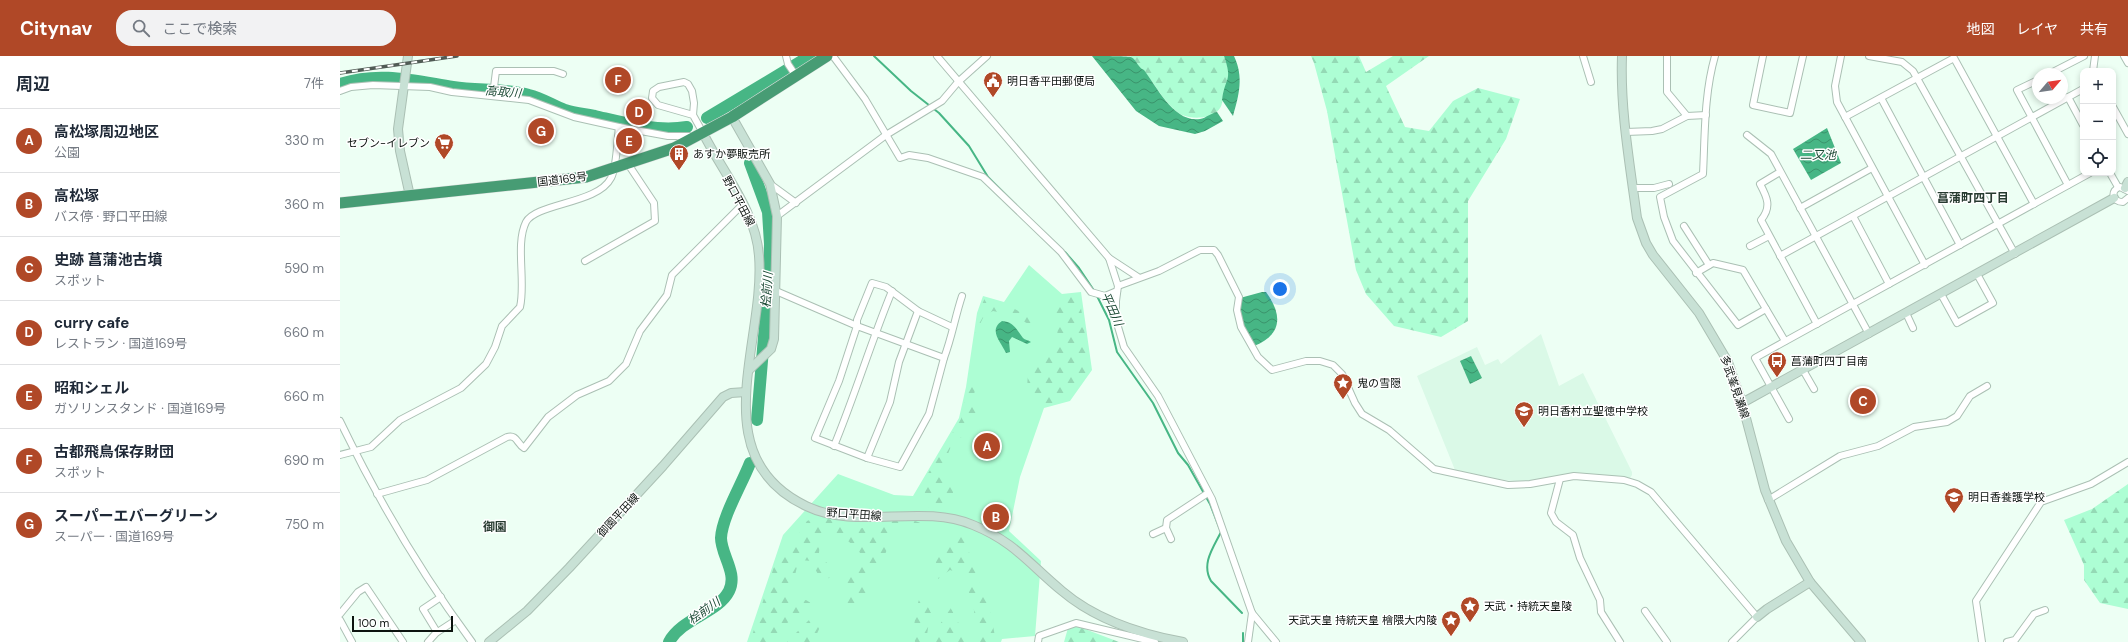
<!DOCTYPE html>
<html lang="ja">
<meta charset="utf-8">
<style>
:root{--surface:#fff;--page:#f2f2f3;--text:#1f2937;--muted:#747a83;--line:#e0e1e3;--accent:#b04827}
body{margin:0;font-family:"DM Sans","Noto Sans JP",sans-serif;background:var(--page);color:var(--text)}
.controls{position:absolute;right:12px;top:12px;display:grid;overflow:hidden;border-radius:8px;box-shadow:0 2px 6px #0003}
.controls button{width:36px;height:36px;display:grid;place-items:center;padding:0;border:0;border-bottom:1px solid var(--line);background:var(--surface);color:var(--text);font:20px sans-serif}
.compass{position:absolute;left:1692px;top:12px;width:36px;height:36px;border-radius:50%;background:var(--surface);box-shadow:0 2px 6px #0003;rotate:61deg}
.scale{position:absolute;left:12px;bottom:10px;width:101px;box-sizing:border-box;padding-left:4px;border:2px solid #0c130f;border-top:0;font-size:11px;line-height:14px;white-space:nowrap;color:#0c130f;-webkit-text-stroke:3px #fff;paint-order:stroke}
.you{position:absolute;left:940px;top:233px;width:14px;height:14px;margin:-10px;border:3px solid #fff;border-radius:50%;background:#1a73e8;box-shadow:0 0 0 6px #1a73e833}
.badge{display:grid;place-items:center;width:26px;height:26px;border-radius:50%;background:var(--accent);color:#fff;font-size:13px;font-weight:700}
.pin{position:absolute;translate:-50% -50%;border:2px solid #fff;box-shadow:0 1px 4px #0006}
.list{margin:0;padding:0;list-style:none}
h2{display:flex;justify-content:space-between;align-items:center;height:52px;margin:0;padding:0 16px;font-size:17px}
h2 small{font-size:13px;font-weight:400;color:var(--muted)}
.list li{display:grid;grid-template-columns:26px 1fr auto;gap:12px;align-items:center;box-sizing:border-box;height:64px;padding:0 16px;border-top:1px solid var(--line)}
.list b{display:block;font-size:15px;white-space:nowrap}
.list p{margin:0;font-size:13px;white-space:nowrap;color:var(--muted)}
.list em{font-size:13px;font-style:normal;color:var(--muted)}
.icon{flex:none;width:22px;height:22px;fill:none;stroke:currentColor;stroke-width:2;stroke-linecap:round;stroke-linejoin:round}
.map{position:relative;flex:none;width:1788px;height:586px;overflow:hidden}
header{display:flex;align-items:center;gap:24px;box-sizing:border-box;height:56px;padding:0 20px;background:var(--accent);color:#fff}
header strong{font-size:19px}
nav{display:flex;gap:22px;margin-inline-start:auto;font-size:14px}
.search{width:280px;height:36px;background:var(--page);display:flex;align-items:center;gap:10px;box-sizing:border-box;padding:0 14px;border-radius:16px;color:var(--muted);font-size:15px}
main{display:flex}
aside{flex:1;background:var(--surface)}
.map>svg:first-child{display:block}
.built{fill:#daf9e7}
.green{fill:#adfed4}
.forest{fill:url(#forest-firs)}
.water{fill:url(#water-waves)}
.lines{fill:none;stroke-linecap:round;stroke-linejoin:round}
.stream{stroke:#47b685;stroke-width:2}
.river{stroke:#47b685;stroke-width:12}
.street-casing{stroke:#abc0b4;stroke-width:8}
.secondary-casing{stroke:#abc0b4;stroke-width:10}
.highway-casing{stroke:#dddedd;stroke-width:12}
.street{stroke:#fff;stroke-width:6}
.secondary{stroke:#c8e1d5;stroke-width:8}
.highway{stroke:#479c74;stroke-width:11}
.rail-casing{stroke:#515b55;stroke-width:3.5}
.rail{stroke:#fff;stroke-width:2;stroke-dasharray:6;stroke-linecap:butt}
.labels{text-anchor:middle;stroke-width:3;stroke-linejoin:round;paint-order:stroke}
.poi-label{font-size:11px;fill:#0c130f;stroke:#fff;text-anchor:start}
.street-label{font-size:11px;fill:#0c130f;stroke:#fff}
.water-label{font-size:12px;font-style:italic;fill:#1c4a35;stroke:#fff}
.neighbourhood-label{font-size:12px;font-weight:bold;fill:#273a30;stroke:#fff}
</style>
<header>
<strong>Citynav</strong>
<div class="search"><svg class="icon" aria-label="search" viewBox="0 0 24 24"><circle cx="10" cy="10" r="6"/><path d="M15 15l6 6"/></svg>ここで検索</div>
<nav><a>地図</a><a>レイヤ</a><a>共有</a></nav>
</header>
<main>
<aside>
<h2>周辺<small>7件</small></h2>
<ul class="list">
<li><span class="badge">A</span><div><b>高松塚周辺地区</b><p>公園</p></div><em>330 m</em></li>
<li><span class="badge">B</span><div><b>高松塚</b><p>バス停 · 野口平田線</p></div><em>360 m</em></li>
<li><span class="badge">C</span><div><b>史跡 菖蒲池古墳</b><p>スポット</p></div><em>590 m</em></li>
<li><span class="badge">D</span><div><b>curry cafe</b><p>レストラン · 国道169号</p></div><em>660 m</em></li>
<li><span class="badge">E</span><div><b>昭和シェル</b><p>ガソリンスタンド · 国道169号</p></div><em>660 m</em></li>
<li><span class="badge">F</span><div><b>古都飛鳥保存財団</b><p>スポット</p></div><em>690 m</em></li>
<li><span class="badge">G</span><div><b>スーパーエバーグリーン</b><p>スーパー · 国道169号</p></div><em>750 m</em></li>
</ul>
</aside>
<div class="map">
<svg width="1788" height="586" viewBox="0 0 1788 586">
<defs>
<pattern id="forest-firs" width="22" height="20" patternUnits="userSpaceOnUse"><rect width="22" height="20" fill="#adfed4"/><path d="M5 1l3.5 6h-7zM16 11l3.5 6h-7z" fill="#94d9b5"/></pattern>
<pattern id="water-waves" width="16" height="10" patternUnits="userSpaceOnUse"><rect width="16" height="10" fill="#47b685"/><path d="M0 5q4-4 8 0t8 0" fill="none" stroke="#3a936b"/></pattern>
</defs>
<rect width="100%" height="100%" fill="#edfff4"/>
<polygon class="built" points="1201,278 1219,330 1243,317 1292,416 1292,419 1290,422 1237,418 1186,426 1164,424 1115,414 1077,320 1137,291 1145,309 1158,303 1161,308"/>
<polygon class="green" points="689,209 722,238 741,236 752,314 730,345 704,352 680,421 669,475 701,505 695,580 662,583 661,586 407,586 443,479 498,418 554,439 573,440 619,362 626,331 637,257 643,240 664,246"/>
<g class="forest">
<path d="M790 0H884C886 7 890 14 889 21 889 26 886 30 884 35 882 39 883 44 882 47 879 63 854 64 842 59 826 50 816 29 804 15 798 12 796 4 790 0Z"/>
<polygon points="971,0 1019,0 1026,16 1053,0 1089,0 1046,30 1065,71 1089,75 1113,45 1138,32 1180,43 1166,83 1128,145 1128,265 1101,281 1054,270 1026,238 1016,214 987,55 974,7"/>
<path d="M739 238 750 314 729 343 704 350H694C685 334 684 315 699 301 706 294 714 292 717 281 720 265 708 253 721 240Z"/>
<polygon points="645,242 665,248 701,267 701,269 694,271 672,259 653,255 644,260 635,278 638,257"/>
<polygon points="630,319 638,323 632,346 635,353 643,356 643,359 630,363 622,381 613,385 599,421 614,433 610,447 606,452 587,451 589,444 582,432 587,419 621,363"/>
<polygon points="1788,428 1788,553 1760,547 1744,524 1744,509 1724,464 1752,453"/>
<path d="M477 461 498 465 509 475C531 472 567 454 586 471L578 473 565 469 554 478 542 505 534 511 526 525 529 532 522 546 506 552V528L521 498C513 488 504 480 491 477L480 485 479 497 494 516 493 521 481 524 471 505 461 504C453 515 458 520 450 531L451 542 457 546 466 544 474 549 468 557 447 567 441 586H410L438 498 456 482 467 465Z"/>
<polygon points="618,475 624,481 640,529 649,548 656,586 638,586 633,547 622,518 610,514 598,523 595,515 597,495"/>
<path d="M580 542 588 551 593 561 588 572 586 586H575C573 575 575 551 580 542Z"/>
<polygon points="611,552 623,576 625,586 596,586 594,577"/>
<polygon points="471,562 481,569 473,586 447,586"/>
<polygon points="737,570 779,586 724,586 728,572"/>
</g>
<g class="water">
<path d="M752 0C761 0 785 0 791 1 797 4 798 12 804 14 817 31 834 67 860 63 866 62 871 57 877 56L883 65 865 75 855 78 819 70 796 55Z"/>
<path d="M884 0H894C904 21 899 39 893 60L882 44C885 21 893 26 884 0Z"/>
<polygon points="1487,72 1501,107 1471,124 1453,93"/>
<path d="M922 236H926C943 259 942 279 914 290L901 263 900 242Z"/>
<path d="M662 265C674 266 676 273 683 282 685 284 688 284 691 286L687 288 672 281 669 285 670 296 666 297C661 286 648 274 662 265Z"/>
<polygon points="1131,300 1142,322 1130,328 1120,305"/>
</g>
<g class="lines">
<g class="stream">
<polyline points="534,0 571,35 599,57 629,90 648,121 687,160"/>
<polyline points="725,196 739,212 755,236"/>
<path d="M757 240 769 264 777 296 813 347 838 397 848 409 870 448 881 476C873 492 861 508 871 525L902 557"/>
<polyline points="903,586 903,577"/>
</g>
<g class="river">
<path d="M0 28C39 15 75 25 113 31 138 35 164 32 189 39 202 42 212 49 225 54 234 57 245 58 255 60 285 67 316 76 347 71"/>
<polyline points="367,62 470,0"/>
<polyline points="410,107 428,156 430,188 429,222 417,364"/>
<path d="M329 586C342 562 378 557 389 535 398 517 381 499 381 482 382 461 402 428 410 407"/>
</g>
<defs>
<g id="street">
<polyline points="446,0 448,8 456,20"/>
<polyline points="493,0 525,43 560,102 569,99 588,102 643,121 721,196 751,236 765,240 777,235"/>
<polyline points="597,0 769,202 778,230 776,245 776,264 784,291 818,340 872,443 912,557 936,586"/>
<polyline points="1243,0 1251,26"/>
<polyline points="1327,0 1327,36 1347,60"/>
<path d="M1375 0C1364 38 1365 79 1363 118L1320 141 1324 161 1333 185 1398 269 1426 253"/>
<polyline points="1423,0 1413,49 1450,57 1463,0"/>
<polyline points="1501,0 1495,30 1497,46 1585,209"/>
<polyline points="1529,0 1562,6 1573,15 1675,198"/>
<polyline points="1784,0 1788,7"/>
<polyline points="1753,15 1755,0"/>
<polyline points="1709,18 1744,0"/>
<polyline points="1698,24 1677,34 1728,129"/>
<polyline points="0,35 11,31 33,29 90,31 112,36 189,44 234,61 279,71 328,80 351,80"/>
<polyline points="153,39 156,15 214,15 223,18"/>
<polyline points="1728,41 1743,69"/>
<polyline points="1541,42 1620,189"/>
<polyline points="1773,51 1788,78"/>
<polyline points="353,59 318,49 312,42 313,35 319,31 344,26 348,28 352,35 354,47 353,59 363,77 360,78"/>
<polyline points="1505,61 1614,2 1694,148"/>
<polyline points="1286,76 1312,75 1322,73 1347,60 1366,59"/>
<polyline points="1407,79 1431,98 1529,278"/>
<path d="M1440 116 1420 128C1427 141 1432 151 1421 164L1477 268"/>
<polyline points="1770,117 1778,131"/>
<polyline points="430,128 456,147"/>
<polyline points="1293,132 1314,132 1329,128"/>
<path d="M1788 135 1780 131C1770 134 1772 146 1783 146L1788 142"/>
<polyline points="1460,152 1532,112"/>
<polyline points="437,160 546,79 602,45 618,26 647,0"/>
<polyline points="1513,160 1549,228"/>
<polyline points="1344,170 1369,209"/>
<polyline points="1410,190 1429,180"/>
<polyline points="1440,200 1743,33"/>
<polyline points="769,202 798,221"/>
<polyline points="245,205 315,165 314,147 288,108"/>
<polyline points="1356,217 1373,207 1403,214 1445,285"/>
<polyline points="778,230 819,215 860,194 874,194 878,199 899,241 897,254 901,271 918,301 932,314 966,305 980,305 993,309 1002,318 1015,347 1022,358 1049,374 1094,413 1168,429 1190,428 1234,420 1284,424 1297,428 1311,436 1417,561 1392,586"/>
<polyline points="436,235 517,270 604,302 589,358 560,411 527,402 475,382 499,325 517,270 517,264 532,227 546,231 578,255 612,271"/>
<polyline points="1601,238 1617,267 1653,247 1637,218"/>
<polyline points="1566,257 1573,272"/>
<path d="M604 302C612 281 615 261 622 240"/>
<polyline points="1463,314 1474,333"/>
<polyline points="1449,363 1415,302 1750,117"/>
<path d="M0 365C37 442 81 517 132 586"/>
<path d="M494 390C515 339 531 286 552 235"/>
<path d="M0 399 31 391 60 364 121 332 146 308 155 291 162 270 180 251C186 226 175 188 186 166 196 147 258 148 271 122 277 111 277 85 279 71"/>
<polyline points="527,402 550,346 559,306 578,255"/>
<polyline points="1220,423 1211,457 1216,466 1233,479 1240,502 1260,544 1261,556 1280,586"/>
<path d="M37 438 87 424 167 381C177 378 177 388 184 392L208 361 237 339 269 325 286 308 300 275 327 239 332 219 403 148"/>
<polyline points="1428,444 1500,400 1538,390 1574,371 1607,366 1617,360 1630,340 1647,330"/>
<polyline points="813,478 826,472"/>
<polyline points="831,483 826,472 827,464 868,437"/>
<polyline points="1305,555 1327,586"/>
<polyline points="0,558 18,536 26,531 63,586"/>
<polyline points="0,564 12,586"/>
<polyline points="97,576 83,553 101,541"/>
<polyline points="88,586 96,577 116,564"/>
<polyline points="698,586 699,580 736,567 815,586"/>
<polyline points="908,586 912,557"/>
<polyline points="1642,586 1636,545 1701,446 1751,428 1788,406"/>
<polyline points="1667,586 1675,584 1694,558 1705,554"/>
</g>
<g id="secondary">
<polyline points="68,0 58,73 60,95 70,140"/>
<path d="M1282 0C1280 54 1290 109 1297 162L1306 187 1313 199 1359 257 1388 306 1402 347 1425 434 1446 485 1470 526 1521 586"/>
<polyline points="392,61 430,128 437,160 434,283 431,293 409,314"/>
<path d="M363 77C383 117 416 155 419 200 426 285 362 400 466 450 518 475 580 447 633 469 675 486 689 508 722 535 756 564 800 578 843 586"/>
<polyline points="1785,132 1788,126"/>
<polyline points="1402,347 1774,142"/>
<polyline points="1417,561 1427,553 1470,526"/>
<polyline points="149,586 187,555 229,512 323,410 383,341 391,337 406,336"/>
</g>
<polyline id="highway" points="0,147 246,121 334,92 392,61 487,0"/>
</defs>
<use href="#street" class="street-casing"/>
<use href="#secondary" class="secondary-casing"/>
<use href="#highway" class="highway-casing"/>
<use href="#street" class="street"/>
<use href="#secondary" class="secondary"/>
<use href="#highway" class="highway"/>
<defs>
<polyline id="rail" points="0,17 117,0"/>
</defs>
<use href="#rail" class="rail-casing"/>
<use href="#rail" class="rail"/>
</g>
<defs>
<symbol id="civic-pin" viewBox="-11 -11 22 30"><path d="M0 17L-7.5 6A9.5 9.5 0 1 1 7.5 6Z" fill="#b04827" stroke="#fff"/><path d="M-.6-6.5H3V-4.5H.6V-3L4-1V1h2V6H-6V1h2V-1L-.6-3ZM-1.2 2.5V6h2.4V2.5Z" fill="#fff"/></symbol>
<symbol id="supermarket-pin" viewBox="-11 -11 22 30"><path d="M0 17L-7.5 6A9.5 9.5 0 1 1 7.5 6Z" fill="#b04827" stroke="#fff"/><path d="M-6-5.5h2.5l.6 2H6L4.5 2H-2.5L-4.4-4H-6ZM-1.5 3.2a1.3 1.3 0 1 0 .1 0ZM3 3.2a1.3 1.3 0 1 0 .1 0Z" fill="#fff"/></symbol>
<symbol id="building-pin" viewBox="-11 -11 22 30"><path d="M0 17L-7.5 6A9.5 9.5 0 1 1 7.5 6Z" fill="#b04827" stroke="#fff"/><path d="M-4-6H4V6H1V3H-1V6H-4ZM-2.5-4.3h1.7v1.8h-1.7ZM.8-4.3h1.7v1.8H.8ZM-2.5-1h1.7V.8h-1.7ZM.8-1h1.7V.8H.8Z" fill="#fff"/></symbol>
<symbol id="bus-pin" viewBox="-11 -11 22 30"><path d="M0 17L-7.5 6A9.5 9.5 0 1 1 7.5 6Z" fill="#b04827" stroke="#fff"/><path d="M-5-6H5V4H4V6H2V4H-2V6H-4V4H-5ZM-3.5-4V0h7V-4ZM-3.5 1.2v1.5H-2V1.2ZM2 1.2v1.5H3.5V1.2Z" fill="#fff"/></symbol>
<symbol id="sight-pin" viewBox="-11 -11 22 30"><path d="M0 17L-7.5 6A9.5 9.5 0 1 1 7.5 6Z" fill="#b04827" stroke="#fff"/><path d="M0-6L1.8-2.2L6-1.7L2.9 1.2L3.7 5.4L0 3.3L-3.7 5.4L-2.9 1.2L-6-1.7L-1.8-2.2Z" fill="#fff"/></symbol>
<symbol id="school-pin" viewBox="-11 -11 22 30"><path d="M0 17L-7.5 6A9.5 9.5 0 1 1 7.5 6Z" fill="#b04827" stroke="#fff"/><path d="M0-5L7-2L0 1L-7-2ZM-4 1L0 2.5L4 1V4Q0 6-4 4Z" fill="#fff"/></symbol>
</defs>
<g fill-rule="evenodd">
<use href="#civic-pin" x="642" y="14" width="22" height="30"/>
<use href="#supermarket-pin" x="93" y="76" width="22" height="30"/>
<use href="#building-pin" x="328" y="87" width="22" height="30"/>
<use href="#bus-pin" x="1426" y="294" width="22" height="30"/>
<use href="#sight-pin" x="992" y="316" width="22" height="30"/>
<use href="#school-pin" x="1173" y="344" width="22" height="30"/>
<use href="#school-pin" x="1603" y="430" width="22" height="30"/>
<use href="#sight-pin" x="1119" y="539" width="22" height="30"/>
<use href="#sight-pin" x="1100" y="553" width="22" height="30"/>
</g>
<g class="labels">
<g class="poi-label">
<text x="667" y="29">明日香平田郵便局</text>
<text x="90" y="91" text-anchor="end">セブン-イレブン</text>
<text x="353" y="102">あすか夢販売所</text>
<text x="1451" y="309">菖蒲町四丁目南</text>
<text x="1017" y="331">鬼の雪隠</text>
<text x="1198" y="359">明日香村立聖徳中学校</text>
<text x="1628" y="445">明日香養護学校</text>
<text x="1144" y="554">天武・持統天皇陵</text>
<text x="1097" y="568" text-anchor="end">天武天皇 持統天皇 檜隈大内陵</text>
</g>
<g class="street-label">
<text transform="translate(222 123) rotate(-7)" y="4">国道169号</text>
<text transform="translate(399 145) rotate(62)" y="4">野口平田線</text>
<text transform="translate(1395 331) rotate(71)" y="4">多武峯見瀬線</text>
<text transform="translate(514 458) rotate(4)" y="4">野口平田線</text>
<text transform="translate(278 459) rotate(-47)" y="4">御園平田線</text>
</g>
<g class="water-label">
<text transform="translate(163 36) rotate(5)" y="4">高取川</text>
<text x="1478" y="103">二又池</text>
<text transform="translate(427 234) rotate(-86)" y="4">桧前川</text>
<text transform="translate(772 253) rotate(66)" y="4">平田川</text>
<text transform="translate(364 555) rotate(-36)" y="4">桧前川</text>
</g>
<g class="neighbourhood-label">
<text x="1633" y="146">菖蒲町四丁目</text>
<text x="155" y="475">御園</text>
</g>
</g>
</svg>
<div class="controls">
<button>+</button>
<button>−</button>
<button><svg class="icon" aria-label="locate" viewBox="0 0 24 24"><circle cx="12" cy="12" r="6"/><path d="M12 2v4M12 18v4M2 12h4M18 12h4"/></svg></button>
</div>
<svg class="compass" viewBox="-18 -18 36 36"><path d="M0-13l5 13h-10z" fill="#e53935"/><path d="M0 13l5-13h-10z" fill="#747a83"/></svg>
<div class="scale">100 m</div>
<div class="you"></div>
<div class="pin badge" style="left:647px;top:390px">A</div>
<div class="pin badge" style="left:656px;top:461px">B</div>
<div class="pin badge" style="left:1523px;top:345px">C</div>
<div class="pin badge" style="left:299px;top:56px">D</div>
<div class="pin badge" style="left:289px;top:85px">E</div>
<div class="pin badge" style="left:278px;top:24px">F</div>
<div class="pin badge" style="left:201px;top:75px">G</div>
</div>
</main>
